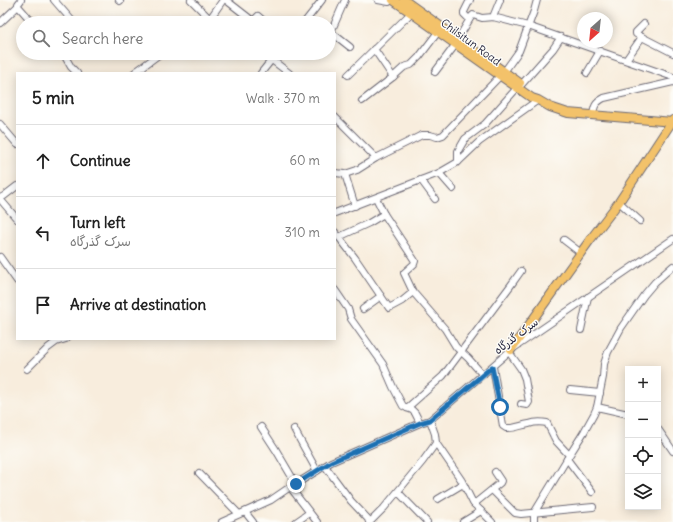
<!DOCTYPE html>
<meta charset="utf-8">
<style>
:root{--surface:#fff;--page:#f2f2f2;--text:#222;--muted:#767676;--line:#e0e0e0}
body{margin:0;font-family:Delius,"Playpen Sans Arabic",sans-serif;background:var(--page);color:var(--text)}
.controls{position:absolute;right:12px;bottom:12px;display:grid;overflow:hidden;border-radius:0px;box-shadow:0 2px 10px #0003}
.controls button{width:36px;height:36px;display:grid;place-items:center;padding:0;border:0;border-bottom:1px solid var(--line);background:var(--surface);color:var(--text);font:20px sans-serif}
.compass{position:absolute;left:577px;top:12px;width:36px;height:36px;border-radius:50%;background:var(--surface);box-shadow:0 2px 10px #0003;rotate:207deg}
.stop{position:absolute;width:12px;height:12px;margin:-9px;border:3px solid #1f6fb2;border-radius:50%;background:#fff}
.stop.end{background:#1f6fb2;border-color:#fff;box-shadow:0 1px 4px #0008}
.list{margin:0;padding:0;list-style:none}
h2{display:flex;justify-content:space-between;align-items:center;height:52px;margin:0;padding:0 16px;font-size:17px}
h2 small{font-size:13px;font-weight:400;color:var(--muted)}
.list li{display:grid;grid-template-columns:26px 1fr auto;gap:12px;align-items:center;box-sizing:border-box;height:72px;padding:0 16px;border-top:1px solid var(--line)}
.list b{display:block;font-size:15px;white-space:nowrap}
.list p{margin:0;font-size:13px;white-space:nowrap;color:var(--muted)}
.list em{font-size:13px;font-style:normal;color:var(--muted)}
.icon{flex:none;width:22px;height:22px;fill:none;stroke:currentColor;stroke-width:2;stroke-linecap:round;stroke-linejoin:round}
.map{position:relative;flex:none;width:673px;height:522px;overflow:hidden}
.search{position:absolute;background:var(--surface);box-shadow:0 2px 10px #0003;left:16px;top:16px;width:320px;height:44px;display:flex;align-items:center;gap:10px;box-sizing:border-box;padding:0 14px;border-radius:22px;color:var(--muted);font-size:15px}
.panel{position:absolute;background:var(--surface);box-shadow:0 2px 10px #0003;left:16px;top:72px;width:320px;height:268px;border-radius:0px}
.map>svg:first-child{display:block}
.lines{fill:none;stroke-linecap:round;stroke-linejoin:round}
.minor-casing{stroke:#6d6974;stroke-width:8}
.major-casing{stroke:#6d6974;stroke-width:10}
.minor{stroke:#fff;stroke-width:6}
.major{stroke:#f3c26a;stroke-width:8}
.route{stroke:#1f6fb2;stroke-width:5}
.labels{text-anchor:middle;stroke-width:3;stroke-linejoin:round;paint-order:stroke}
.street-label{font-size:11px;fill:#22223b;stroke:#fdfcf7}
</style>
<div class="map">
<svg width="673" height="522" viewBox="0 0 673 522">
<rect width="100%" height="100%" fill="#fdfcf7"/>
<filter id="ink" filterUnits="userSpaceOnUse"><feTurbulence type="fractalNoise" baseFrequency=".025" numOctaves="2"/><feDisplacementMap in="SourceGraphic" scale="8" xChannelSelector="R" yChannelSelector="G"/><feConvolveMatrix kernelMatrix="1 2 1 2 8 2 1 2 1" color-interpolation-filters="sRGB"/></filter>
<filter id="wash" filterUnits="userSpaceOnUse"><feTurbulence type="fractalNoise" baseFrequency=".012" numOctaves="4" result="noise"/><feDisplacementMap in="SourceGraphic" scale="16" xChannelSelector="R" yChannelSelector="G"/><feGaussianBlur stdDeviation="0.9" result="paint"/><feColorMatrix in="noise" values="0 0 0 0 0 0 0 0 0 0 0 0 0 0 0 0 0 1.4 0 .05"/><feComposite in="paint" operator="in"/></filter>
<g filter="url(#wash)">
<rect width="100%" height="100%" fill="#f8eddd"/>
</g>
<g filter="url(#ink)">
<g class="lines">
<defs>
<g id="minor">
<polyline points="54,0 74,23"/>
<polyline points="119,0 120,1"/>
<polyline points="191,0 210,19"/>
<polyline points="226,0 253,21 258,16 266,23"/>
<polyline points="345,0 331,32 350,47"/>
<polyline points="378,0 389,2 391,0"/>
<polyline points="18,6 33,23"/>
<polyline points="493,17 500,0"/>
<polyline points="469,19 464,14 464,12 470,0"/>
<polyline points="0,23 18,6 18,4 21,0"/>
<polyline points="207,23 223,0"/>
<polyline points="304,23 322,0"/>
<polyline points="644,24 636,32 636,34 673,53"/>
<polyline points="458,39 471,17 473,15 482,18 493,17 528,26 673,77"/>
<polyline points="374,49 393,77"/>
<polyline points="63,53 71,67 77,73"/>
<polyline points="272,60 289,73"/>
<polyline points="626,60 642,37"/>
<polyline points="435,72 456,44"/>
<polyline points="504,72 519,51 534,11 537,0"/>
<polyline points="134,73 161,53"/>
<polyline points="261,73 277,53"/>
<polyline points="587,73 600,51"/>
<polyline points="348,75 411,13"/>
<polyline points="522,84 553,49 561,37"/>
<polyline points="362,101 393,77 404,67 411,65 419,57 438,32"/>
<path d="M593 116C594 106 595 103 604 98L673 82"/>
<polyline points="335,117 376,158"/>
<polyline points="0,124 17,144"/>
<polyline points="458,162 458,151 465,139 485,124 517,88"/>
<polyline points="335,173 345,174 357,170 376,158 422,135 430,135 437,137 443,135 500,76"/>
<polyline points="439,173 453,189"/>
<polyline points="345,174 355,206"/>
<polyline points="421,180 435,199"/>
<polyline points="0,198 4,196 17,186"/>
<polyline points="376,198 384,214 415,261 414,264 404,273 413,292 445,329 456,347 468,358 483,375"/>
<polyline points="0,199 17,219"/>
<polyline points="619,202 640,221"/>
<polyline points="335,213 439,173 458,162 479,142 538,100"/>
<polyline points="335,232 355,258 389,308 402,301 413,292"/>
<polyline points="339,237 369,223 384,214"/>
<polyline points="564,240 581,253"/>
<polyline points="0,257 17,281"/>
<polyline points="335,290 348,309 351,319 383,364 393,387 403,406 407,408 412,410 415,413 420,423"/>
<polyline points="363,309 381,296"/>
<polyline points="581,330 588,297"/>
<polyline points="509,352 521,369 525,379 529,402 527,405 521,404"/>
<path d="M493 367 503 426 506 428C514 429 521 425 529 424 535 422 541 422 547 423L556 441 569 455"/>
<polyline points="27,369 48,348 56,342 66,339"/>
<polyline points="570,390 600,393"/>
<polyline points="597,407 628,414"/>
<polyline points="407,408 443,376 511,285 521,271"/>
<polyline points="430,420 435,434 436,443 462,481 473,503 492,522"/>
<polyline points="261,427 276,450 296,484"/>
<polyline points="294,429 317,471"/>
<polyline points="658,429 673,451"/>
<polyline points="567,459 592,492"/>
<polyline points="325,466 351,501 368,519 369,522"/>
<polyline points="199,473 239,514"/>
<polyline points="290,487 317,522"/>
<polyline points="492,490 515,513 521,514 593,507"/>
<polyline points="398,492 427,522"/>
<polyline points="438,499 463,484"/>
<polyline points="474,504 500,483 501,481 495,472"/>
<polyline points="245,512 253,522"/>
<polyline points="222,522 271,500 290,487 296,484 331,462 420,423 430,420 511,350 673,239"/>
<polyline points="296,522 309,513"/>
<polyline points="370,522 384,508 423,461 436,443"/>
<polyline points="463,522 481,511"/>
<polyline points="534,522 534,513 567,459 584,432 594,414 597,407 603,377 604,364 608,352 621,328 644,295 655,282 673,266"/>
</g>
<g id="major">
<polyline points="393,0 532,98 538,100 550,107 568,113 673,122"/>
<polyline points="404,0 520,83"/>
<polyline points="511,350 590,240 619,202 673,120"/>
</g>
</defs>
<use href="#minor" class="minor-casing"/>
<use href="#major" class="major-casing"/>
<use href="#minor" class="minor"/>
<use href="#major" class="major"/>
</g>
</g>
<g class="lines" filter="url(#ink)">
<polyline class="route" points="296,484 331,462 420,423 430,420 492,367 500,407"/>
</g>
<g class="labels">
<g class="street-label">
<text transform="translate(471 42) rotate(36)" y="4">Chilsitun Road</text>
<text transform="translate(516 336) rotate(-37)" y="4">سرک گذرگاه</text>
</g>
</g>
</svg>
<div class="controls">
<button>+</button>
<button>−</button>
<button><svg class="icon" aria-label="locate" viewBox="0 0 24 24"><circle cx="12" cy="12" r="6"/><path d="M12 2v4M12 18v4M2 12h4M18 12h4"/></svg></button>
<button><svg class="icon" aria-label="layers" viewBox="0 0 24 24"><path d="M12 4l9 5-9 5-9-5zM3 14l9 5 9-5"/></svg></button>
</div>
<svg class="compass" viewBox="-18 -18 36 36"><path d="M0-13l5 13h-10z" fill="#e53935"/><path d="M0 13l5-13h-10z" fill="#767676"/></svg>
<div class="stop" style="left:500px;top:407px"></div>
<div class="stop end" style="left:296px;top:484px"></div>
<div class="search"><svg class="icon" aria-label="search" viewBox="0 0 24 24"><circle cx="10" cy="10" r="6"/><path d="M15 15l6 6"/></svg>Search here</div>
<section class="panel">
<h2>5 min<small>Walk · 370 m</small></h2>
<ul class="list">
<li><svg class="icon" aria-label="ahead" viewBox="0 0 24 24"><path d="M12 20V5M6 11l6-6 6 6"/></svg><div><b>Continue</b></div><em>60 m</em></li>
<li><svg class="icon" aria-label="left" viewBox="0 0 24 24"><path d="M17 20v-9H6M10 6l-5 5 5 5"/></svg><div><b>Turn left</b><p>سرک گذرگاه</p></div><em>310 m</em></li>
<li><svg class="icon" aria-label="arrive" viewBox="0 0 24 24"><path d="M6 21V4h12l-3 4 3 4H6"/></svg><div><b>Arrive at destination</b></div></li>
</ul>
</section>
</div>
